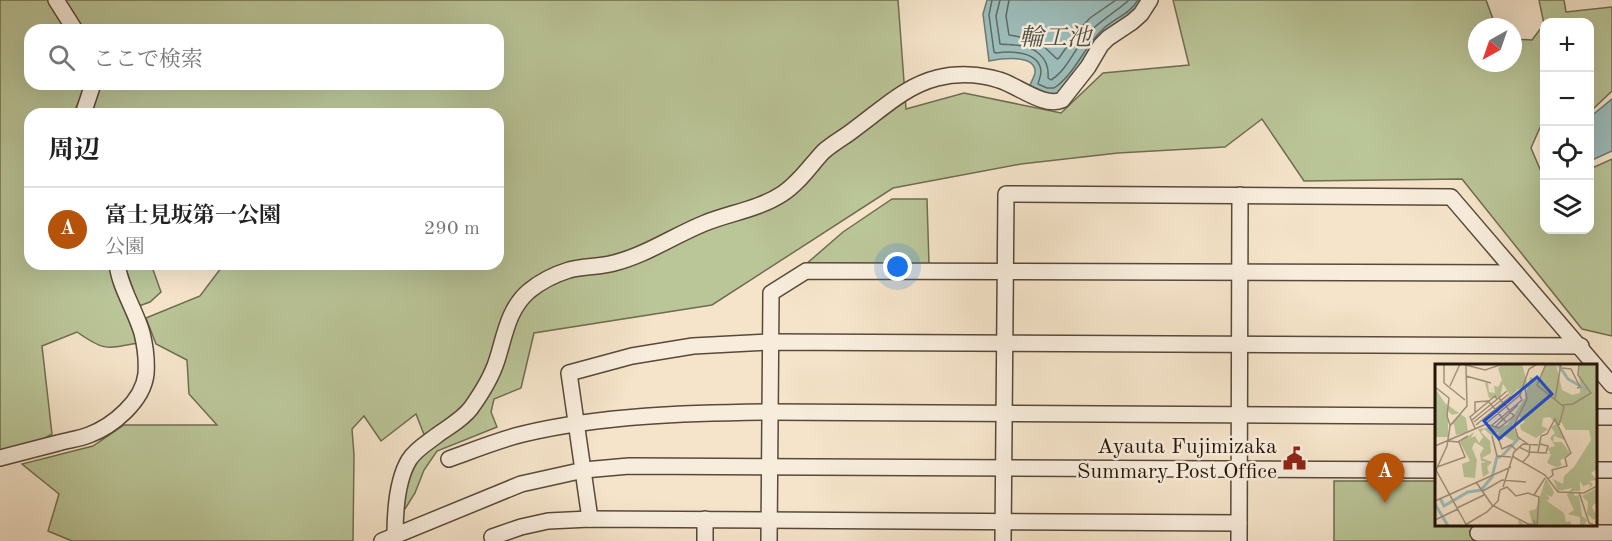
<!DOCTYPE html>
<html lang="ja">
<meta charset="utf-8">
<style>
:root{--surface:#fff;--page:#f2f2f2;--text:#222;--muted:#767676;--line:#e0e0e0;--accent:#b45309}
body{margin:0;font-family:"Old Standard TT","Noto Serif JP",serif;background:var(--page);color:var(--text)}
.controls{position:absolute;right:18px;top:18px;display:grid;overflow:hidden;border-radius:12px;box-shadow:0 6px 24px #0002}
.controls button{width:54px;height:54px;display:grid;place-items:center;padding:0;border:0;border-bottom:2px solid var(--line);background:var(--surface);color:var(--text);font:30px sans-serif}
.compass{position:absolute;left:1468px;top:18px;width:54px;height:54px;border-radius:50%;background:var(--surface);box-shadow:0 6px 24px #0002;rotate:220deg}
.you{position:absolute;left:898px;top:267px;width:21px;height:21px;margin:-15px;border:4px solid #fff;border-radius:50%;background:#1a73e8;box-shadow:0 0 0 9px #1a73e833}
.badge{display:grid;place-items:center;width:39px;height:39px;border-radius:50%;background:var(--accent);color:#fff;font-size:20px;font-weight:700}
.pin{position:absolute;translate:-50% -50px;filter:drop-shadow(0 2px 3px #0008)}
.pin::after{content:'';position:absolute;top:32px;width:21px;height:18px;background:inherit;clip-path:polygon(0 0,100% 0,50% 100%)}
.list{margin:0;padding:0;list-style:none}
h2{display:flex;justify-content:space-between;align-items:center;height:78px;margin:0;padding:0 24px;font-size:26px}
h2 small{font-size:20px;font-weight:400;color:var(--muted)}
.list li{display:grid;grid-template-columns:39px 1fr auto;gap:18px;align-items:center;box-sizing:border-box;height:84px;padding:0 24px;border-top:2px solid var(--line)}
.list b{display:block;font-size:22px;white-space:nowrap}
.list p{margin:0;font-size:20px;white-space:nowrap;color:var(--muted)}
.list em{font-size:20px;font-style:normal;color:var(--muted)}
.icon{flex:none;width:33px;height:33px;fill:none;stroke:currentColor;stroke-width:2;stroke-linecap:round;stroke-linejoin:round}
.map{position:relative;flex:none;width:1612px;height:541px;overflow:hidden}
.search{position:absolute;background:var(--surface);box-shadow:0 6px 24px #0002;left:24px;top:24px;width:480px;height:66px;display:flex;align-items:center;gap:15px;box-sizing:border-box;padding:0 21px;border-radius:18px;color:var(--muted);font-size:22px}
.panel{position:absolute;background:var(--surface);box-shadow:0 6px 24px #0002;left:24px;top:108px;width:480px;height:162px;border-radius:18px}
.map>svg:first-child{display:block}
.green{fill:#bac598;stroke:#6f6d50;stroke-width:1.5}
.water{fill:#9dbebc;stroke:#6d7a74;stroke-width:1.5}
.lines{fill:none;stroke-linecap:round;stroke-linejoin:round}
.shore{stroke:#606a62;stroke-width:1.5}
.minor-casing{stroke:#584938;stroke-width:18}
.minor{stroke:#f8eddd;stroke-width:15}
.labels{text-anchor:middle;stroke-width:5;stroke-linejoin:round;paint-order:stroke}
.poi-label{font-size:22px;fill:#241508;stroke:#f8eddd;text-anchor:end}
.water-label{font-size:24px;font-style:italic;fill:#4e5047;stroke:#f8eddd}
.inset-river{fill:none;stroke:#9dbebc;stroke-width:3}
.inset-road{fill:none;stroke:#a1917c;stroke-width:1.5}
.view{fill:#1d4ed8;fill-opacity:0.15;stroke:#1d4ed8;stroke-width:3}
.inset-edge{fill:none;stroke:#241508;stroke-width:3}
</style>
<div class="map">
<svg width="1612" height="541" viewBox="0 0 1612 541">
<rect width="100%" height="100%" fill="#f5e4ca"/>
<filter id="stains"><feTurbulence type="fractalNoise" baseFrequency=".00333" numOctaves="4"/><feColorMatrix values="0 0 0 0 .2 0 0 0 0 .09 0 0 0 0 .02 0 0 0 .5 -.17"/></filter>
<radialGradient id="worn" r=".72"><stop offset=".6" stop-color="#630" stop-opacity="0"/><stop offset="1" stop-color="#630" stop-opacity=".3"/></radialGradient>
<g class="green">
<path d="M0 0H48L68 30H30V84H87L73 114H30V264H110L112 276 138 343C106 349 104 351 77 332L42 346 52 434 33 445 0 453Z"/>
<polygon points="65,0 898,0 906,109 964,93 1061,113 1103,73 1189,65 1173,0 1486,0 1493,19 1501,27 1477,27 1477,63 1513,63 1513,39 1532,40 1544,24 1539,0 1564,0 1566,12 1612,7 1612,91 1594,108 1590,109 1590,22 1544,22 1544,122 1542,123 1531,148 1543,176 1544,177 1544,230 1590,230 1590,169 1612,159 1612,336 1582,329 1462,179 1304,181 1262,119 1225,147 1118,153 1021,164 893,188 712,305 534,333 521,388 494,399 491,412 497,427 437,451 424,470 415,493 405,509 401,508 412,465 425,437 416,414 381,441 364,416 352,429 354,455 353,541 72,541 48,531 59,494 22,464 93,446 124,425 217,425 189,394 187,360 156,344 146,318 200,296 224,264 498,264 498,114 92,114 99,84 498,84 498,30 82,30 68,8"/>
<polygon points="892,199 927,199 929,264 805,265 843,232"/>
<polygon points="124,264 151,264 161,292 150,302 139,306"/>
<polygon points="1334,481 1436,481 1436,524 1473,525 1473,541 1334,541"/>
</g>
<g class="water">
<path d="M987 0H1145L1058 94H1046L1029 87C1031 83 1034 77 1035 73 1037 53 999 59 989 61L983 14Z"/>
<polygon points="1612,99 1612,151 1590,161 1590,117"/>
</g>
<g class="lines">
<g class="shore">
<path d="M992 0 989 15 994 52 996 53C1011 51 1039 51 1041 71 1041 76 1039 80 1038 84L1047 88H1054C1075 74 1084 47 1102 30 1113 19 1130 14 1138 0"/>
<path d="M1000 0 996 16 1000 44C1005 45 1010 44 1015 45 1034 46 1050 57 1048 78L1051 80C1067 70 1074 50 1086 36 1098 21 1115 13 1129 0"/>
<polyline points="1009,0 1006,16 1009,35 1037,40 1057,59 1059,58 1077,32 1090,18 1116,0"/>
</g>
<defs>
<g id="minor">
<polyline points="56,0 75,30"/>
<polyline points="83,114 93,84"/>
<polyline points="1596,417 1612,417"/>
<path d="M0 458C19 453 39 448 58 443 68 440 79 439 89 435 113 426 143 401 146 374 147 360 145 345 142 333 135 309 120 288 117 264"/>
<path d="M449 459C474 450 498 440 523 434 602 415 689 413 770 412L1436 416"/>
<polyline points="1596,470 1612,470"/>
<polyline points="590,519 569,373 632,356 693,346 771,342 1581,346"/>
<polyline points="1478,533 1612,533"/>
<path d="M395 535C395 512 397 480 409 460 415 450 427 443 436 436 448 427 462 420 471 408 481 394 492 376 497 360 505 335 508 309 529 291 540 282 556 274 569 270 584 266 600 267 614 263 646 255 675 235 705 223 730 213 759 209 782 194 798 184 810 166 823 152 833 143 845 137 856 128 881 110 905 86 937 78 957 73 980 74 999 80 1017 85 1044 108 1062 100L1088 67 1101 45 1108 38 1132 22 1141 14 1150 0"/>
<polyline points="382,541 521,484 584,470 629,466 1436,470"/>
<polyline points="494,541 492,537 521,527 548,521 590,519 1239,523"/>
<polyline points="705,541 705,519"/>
<polyline points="769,541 771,293 806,271 1516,273"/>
<polyline points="1003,541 1006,194 1451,197 1612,385"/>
<polyline points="1239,541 1240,195"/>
</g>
</defs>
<use href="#minor" class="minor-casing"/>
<use href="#minor" class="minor"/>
</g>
<defs>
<symbol id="civic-bare" viewBox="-9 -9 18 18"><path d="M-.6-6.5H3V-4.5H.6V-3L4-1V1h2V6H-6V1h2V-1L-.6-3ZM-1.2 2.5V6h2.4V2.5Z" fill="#8f2418" stroke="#f8eddd" stroke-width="2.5" paint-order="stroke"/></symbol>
</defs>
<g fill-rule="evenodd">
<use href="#civic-bare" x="1278" y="442" width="33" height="33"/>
</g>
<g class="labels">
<g class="poi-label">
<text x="1277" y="453">Ayauta Fujimizaka<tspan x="1277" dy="25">Summary Post Office</tspan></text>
</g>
<g class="water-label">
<text x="1055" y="45">輪工池</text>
</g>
</g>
<g transform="translate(1435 364)">
<rect width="162" height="162" fill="#f5e4ca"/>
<path d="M68 0H87L92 18 87 26 83 25 76 32 68 20 65 33 54 34 50 19H53L54 28 60 29 59 22 63 23 67 16 63 4ZM111 0H121L127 26 137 31 145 29 144 0H162V105L156 109 162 116 155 117 158 121 154 124 155 120 148 122 145 117V127H137L140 132 144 131 147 152 152 156 149 162H145V153L133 150 139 146 132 131 137 124 123 127 118 115 128 120 129 112 139 103 156 76 154 66H131L126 58 123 61 130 76 119 72 118 78H127L135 89 125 97 127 101 114 106 121 103 112 99 116 90 111 89H115L113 84 120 82 115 74 120 69 116 63 121 60 115 53 108 54 107 62 113 65 101 74 86 66 85 61 90 58 84 52 77 61 83 74 79 77 67 71 68 76 63 75V68L57 72 49 65 46 68 55 77 56 89 47 94 57 98 52 103 54 109 48 113 46 99 51 98 46 97 45 90 49 84 40 78 37 84 42 96 40 114 29 113 27 100 35 97 25 78 39 68 36 74 40 72 44 79 48 73 43 65 72 61 90 34 95 13 105 16ZM0 24 10 39 31 54 33 68 21 71 19 60H15L25 49 17 51 13 47V73H0ZM111 114 119 128 117 133 110 130 115 134 112 137 129 149 131 158 135 157 137 162H84L83 155 90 161 97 158 94 147 101 145ZM162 124V145L160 139 157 143 162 152 159 156 152 150 153 138 147 132Z" fill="#bac598"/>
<path class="inset-river" d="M123 0 133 15 152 26M67 92 84 74M5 134 9 142 33 128 46 126 57 113 62 93H66M0 140 13 162"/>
<path class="inset-road" d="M9 0V19L30 36M27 0 50 6 68 0M111 0 102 21 129 43 124 61M31 2 32 42 15 62 12 82 1 106 32 162M127 4 136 5 145 23 142 24M31 12 56 19M15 22 25 0M0 23 14 34 12 52 15 61M90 24 92 35 79 61 83 73 94 81M120 35 126 0M127 41 138 40 156 29 143 11 144 0M40 49V38L53 37 71 58M37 56 72 27M39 58 74 30M50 60 64 64 79 52 64 34M41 61 76 32M56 62 87 36 84 30M60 63 83 41M40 64 35 53 60 32 62 35M57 72 62 92 76 93M64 76 67 85 76 81 81 86M13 77 23 78 33 72M0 82 49 61 85 31 94 5 102 0M84 83 94 88 111 89 113 82 105 80M103 88 106 72 112 70 120 55 136 89 130 94 132 102 117 106 118 111 113 115M77 92 110 111 123 128 149 129 162 122M88 98 94 91 95 80M2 103 30 93 24 78M41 118 57 141M68 123 79 88 88 80 103 81M48 127 67 116 91 118M144 128 154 159 162 162M99 131 110 114M0 137 76 103M57 141 95 161 100 160 99 156M22 144 49 131M0 156 23 145M30 161 52 148 63 137 65 126 72 123 81 132 93 129 104 133 102 162"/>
<path class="view" d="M102 13 117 30 64 75 49 57Z"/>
<rect width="162" height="162" class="inset-edge"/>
</g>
<rect width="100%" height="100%" filter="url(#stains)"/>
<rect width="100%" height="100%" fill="url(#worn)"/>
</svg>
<div class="controls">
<button>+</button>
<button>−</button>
<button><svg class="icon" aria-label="locate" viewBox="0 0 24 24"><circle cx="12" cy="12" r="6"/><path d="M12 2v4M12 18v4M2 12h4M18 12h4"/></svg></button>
<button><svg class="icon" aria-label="layers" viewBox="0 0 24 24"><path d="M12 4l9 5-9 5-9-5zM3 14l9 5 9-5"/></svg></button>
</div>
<svg class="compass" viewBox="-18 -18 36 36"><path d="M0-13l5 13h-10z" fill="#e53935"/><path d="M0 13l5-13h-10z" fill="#767676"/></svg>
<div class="you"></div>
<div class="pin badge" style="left:1385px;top:503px">A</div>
<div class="search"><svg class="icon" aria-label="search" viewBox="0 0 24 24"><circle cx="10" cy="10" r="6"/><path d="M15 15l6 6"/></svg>ここで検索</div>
<section class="panel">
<h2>周辺<small></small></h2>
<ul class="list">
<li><span class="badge">A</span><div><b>富士見坂第一公園</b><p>公園</p></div><em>290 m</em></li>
</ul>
</section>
</div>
